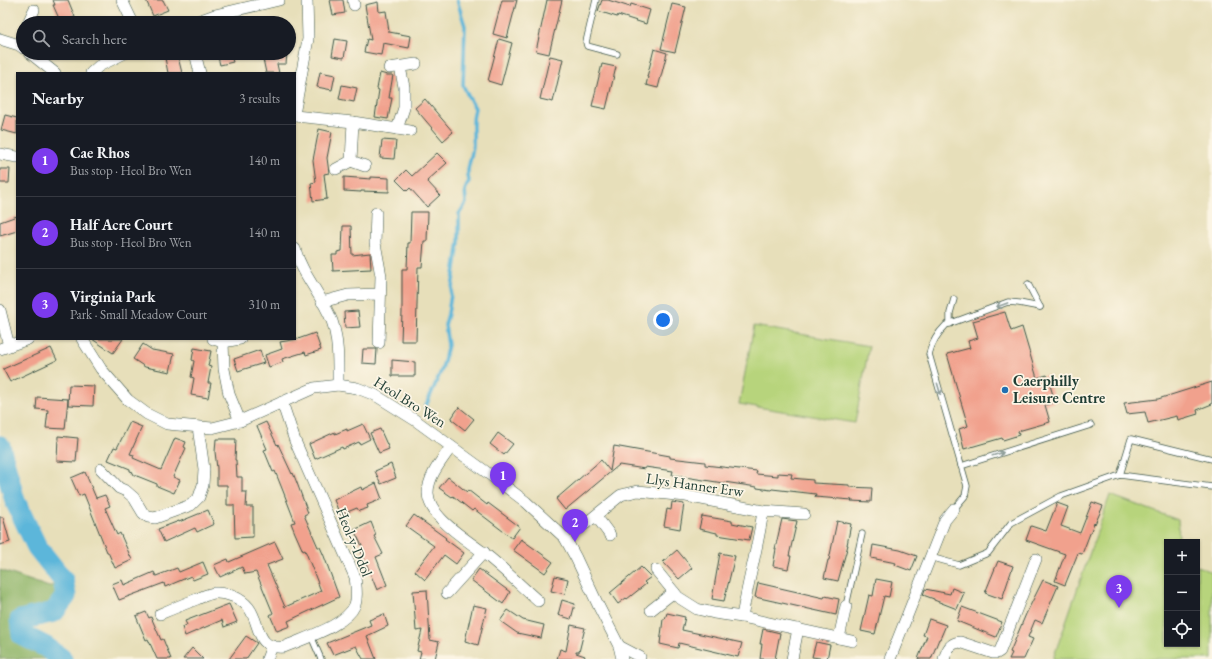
<!DOCTYPE html>
<meta charset="utf-8">
<style>
:root{--surface:#171b24;--page:#242831;--text:#f1f3f6;--muted:#9ea1a6;--line:#363941;--accent:#7c3aed}
body{margin:0;font-family:"EB Garamond",serif;background:var(--page);color:var(--text)}
.controls{position:absolute;right:12px;bottom:12px;display:grid;overflow:hidden;border-radius:0px;box-shadow:0 1px 3px #0004}
.controls button{width:36px;height:36px;display:grid;place-items:center;padding:0;border:0;border-bottom:1px solid var(--line);background:var(--surface);color:var(--text);font:20px sans-serif}
.you{position:absolute;left:663px;top:320px;width:14px;height:14px;margin:-10px;border:3px solid #fff;border-radius:50%;background:#1a73e8;box-shadow:0 0 0 6px #1a73e833}
.badge{display:grid;place-items:center;width:26px;height:26px;border-radius:50%;background:var(--accent);color:#fff;font-size:13px;font-weight:700}
.pin{position:absolute;translate:-50% -33px;filter:drop-shadow(0 1px 2px #0008)}
.pin::after{content:'';position:absolute;top:21px;width:14px;height:12px;background:inherit;clip-path:polygon(0 0,100% 0,50% 100%)}
.list{margin:0;padding:0;list-style:none}
h2{display:flex;justify-content:space-between;align-items:center;height:52px;margin:0;padding:0 16px;font-size:17px}
h2 small{font-size:13px;font-weight:400;color:var(--muted)}
.list li{display:grid;grid-template-columns:26px 1fr auto;gap:12px;align-items:center;box-sizing:border-box;height:72px;padding:0 16px;border-top:1px solid var(--line)}
.list b{display:block;font-size:15px;white-space:nowrap}
.list p{margin:0;font-size:13px;white-space:nowrap;color:var(--muted)}
.list em{font-size:13px;font-style:normal;color:var(--muted)}
.icon{flex:none;width:22px;height:22px;fill:none;stroke:currentColor;stroke-width:2;stroke-linecap:round;stroke-linejoin:round}
.map{position:relative;flex:none;width:1212px;height:659px;overflow:hidden}
.search{position:absolute;background:var(--surface);box-shadow:0 1px 3px #0004;left:16px;top:16px;width:280px;height:44px;display:flex;align-items:center;gap:10px;box-sizing:border-box;padding:0 14px;border-radius:22px;color:var(--muted);font-size:15px}
.panel{position:absolute;background:var(--surface);box-shadow:0 1px 3px #0004;left:16px;top:72px;width:280px;height:268px;border-radius:0px}
.map>svg:first-child{display:block}
.green{fill:#b7d47b;stroke:#6b8858}
.forest{fill:#91b66b;stroke:#587a50}
.lines{fill:none;stroke-linecap:round;stroke-linejoin:round}
.stream{stroke:#5cb6da;stroke-width:3.5}
.river{stroke:#5cb6da;stroke-width:21}
.building{fill:#f1a18d}
.lane-casing{stroke:#3d5548;stroke-width:7}
.street-casing{stroke:#3d5548;stroke-width:12}
.lane{stroke:#fff;stroke-width:5.5}
.street{stroke:#fff;stroke-width:11}
.oneway{stroke:#8f9e9a}
.poi-dot{fill:#1f6fb2;stroke:#fcf5e5;stroke-width:1.5}
.labels{text-anchor:middle;stroke-width:3.5;stroke-linejoin:round;paint-order:stroke}
.poi-label{font-size:15px;font-weight:bold;fill:#1f3d34;stroke:#fcf5e5;text-anchor:start}
.street-label{font-size:15px;fill:#1f3d34;stroke:#fcf5e5}
</style>
<div class="map">
<svg width="1212" height="659" viewBox="0 0 1212 659">
<rect width="100%" height="100%" fill="#fcf5e5"/>
<filter id="ink" filterUnits="userSpaceOnUse"><feTurbulence type="fractalNoise" baseFrequency=".025" numOctaves="2"/><feDisplacementMap in="SourceGraphic" scale="8" xChannelSelector="R" yChannelSelector="G"/><feConvolveMatrix kernelMatrix="1 2 1 2 8 2 1 2 1" color-interpolation-filters="sRGB"/></filter>
<filter id="wash" filterUnits="userSpaceOnUse"><feTurbulence type="fractalNoise" baseFrequency=".012" numOctaves="4" result="noise"/><feDisplacementMap in="SourceGraphic" scale="16" xChannelSelector="R" yChannelSelector="G"/><feGaussianBlur stdDeviation="0.9" result="paint"/><feColorMatrix in="noise" values="0 0 0 0 0 0 0 0 0 0 0 0 0 0 0 0 0 1.4 0 .05"/><feComposite in="paint" operator="in"/></filter>
<g filter="url(#wash)">
<rect width="100%" height="100%" fill="#e7dfba"/>
<g class="green">
<polygon points="754,326 869,346 855,423 739,404"/>
<polygon points="1110,495 1178,520 1179,542 1167,542 1167,644 1197,644 1197,566 1212,572 1212,659 1053,659"/>
</g>
<polygon class="forest" points="0,570 49,587 63,580 66,596 54,612 21,621 22,635 46,647 62,659 0,659"/>
<g class="lines">
<path class="stream" d="M425 408 442 369 448 345 445 325 448 314 459 242V214L466 203 465 190 469 181C465 168 473 157 473 144 474 129 471 123 475 108L469 98 463 85 465 26 457 0"/>
<polyline class="river" points="0,446 15,501 37,547 63,580 66,596 54,612 20,620 22,635 46,647 62,659"/>
</g>
<g id="blocks">
<g class="building">
<polygon points="53,0 68,0 75,17 61,23 53,5 55,5"/>
<polygon points="146,0 163,0 168,10 153,16"/>
<polygon points="330,0 343,0 345,13 333,15"/>
<polygon points="502,0 517,0 507,38 493,34"/>
<polygon points="547,0 562,0 549,54 536,51"/>
<polygon points="602,0 608,0 630,7 631,4 650,10 646,24 618,15 617,17 598,11"/>
<polygon points="378,2 379,12 386,11 389,32 411,36 409,48 383,43 381,55 364,52 367,39 371,40 365,5"/>
<polygon points="672,4 686,7 675,52 661,49"/>
<polygon points="335,39 347,41 344,58 332,56"/>
<polygon points="499,39 512,43 501,85 488,81"/>
<polygon points="654,49 667,53 658,88 646,85 648,77 647,77"/>
<polygon points="164,53 177,53 182,73 168,73"/>
<polygon points="217,53 230,53 233,62 220,65"/>
<polygon points="268,53 287,53 286,64 277,64 279,73 266,73 263,59 269,57"/>
<polygon points="550,56 563,59 553,102 540,99"/>
<polygon points="602,64 616,67 606,109 592,106"/>
<polygon points="320,72 335,75 332,90 317,87"/>
<polygon points="380,73 387,75 393,75 389,98 392,98 388,119 375,117 379,90 377,89"/>
<polygon points="342,85 357,88 354,102 339,99"/>
<polygon points="425,99 453,132 443,141 415,108"/>
<polygon points="5,115 17,118 17,134 1,130"/>
<polygon points="319,129 332,132 327,158 329,173 324,174 327,199 313,201 311,183 316,182 313,160"/>
<polygon points="382,140 396,141 394,159 380,158"/>
<polygon points="437,153 447,163 427,181 440,195 427,207 410,188 407,191 396,180 406,170 412,176"/>
<polygon points="0,169 10,169 9,183 0,183"/>
<polygon points="344,177 371,179 371,177 389,178 389,192 361,191 361,192 344,191"/>
<polygon points="411,212 428,212 427,241 424,241 422,267 418,267 416,341 401,341 402,312 402,269 407,269 408,243 410,243"/>
<polygon points="17,216 17,231 0,236 0,222"/>
<polygon points="343,226 351,226 352,255 370,253 371,269 333,271 332,255 337,255 337,252 342,251"/>
<polygon points="358,311 360,327 345,328 344,312"/>
<polygon points="1005,312 1011,331 1022,327 1037,378 1047,375 1055,402 1045,405 1050,422 1018,431 1019,435 1003,440 1002,438 964,449 959,429 968,426 947,354 970,348 968,341 978,338 973,321"/>
<polygon points="315,333 321,350 306,355 305,352 282,359 283,362 269,367 265,355 282,349 280,342 298,339"/>
<polygon points="92,339 123,339 113,353"/>
<polygon points="143,344 152,350 174,354 170,372 145,367 133,359"/>
<polygon points="51,348 57,360 10,382 3,369"/>
<polygon points="194,348 211,351 208,366 211,367 208,383 211,383 208,398 191,395 194,378 191,377 194,361 192,360"/>
<polygon points="363,349 377,349 376,364 362,363"/>
<polygon points="260,350 264,363 238,371 234,359"/>
<polygon points="392,360 415,362 415,376 392,376"/>
<polygon points="1212,382 1212,404 1197,410 1198,414 1178,420 1177,416 1148,423 1145,412 1127,414 1124,403 1158,399"/>
<polygon points="69,385 94,386 93,406 68,405"/>
<polygon points="37,397 68,399 65,429 46,428 48,410 36,409"/>
<polygon points="459,407 474,419 465,430 451,419"/>
<polygon points="130,422 142,427 130,454 134,455 133,458 161,470 175,438 186,442 184,447 186,448 173,477 180,480 174,493 157,486 157,484 132,474 133,472 130,471 130,469 108,460 114,447 117,448"/>
<polygon points="266,422 277,445 278,444 292,474 293,473 297,483 308,513 304,515 318,547 320,547 324,556 339,597 288,621 290,626 277,631 270,615 273,613 256,572 245,574 242,567 220,577 214,565 228,559 229,562 275,542 283,559 267,565 285,607 321,591 305,550 303,551 295,533 291,523 295,522 283,491 275,471 273,472 264,450 267,449 257,426"/>
<polygon points="363,424 370,439 360,444 359,442 343,449 342,447 315,459 309,444 335,432 335,434 347,429 347,431"/>
<polygon points="380,429 389,449 379,453 370,433"/>
<polygon points="498,433 513,444 504,455 490,444"/>
<polygon points="58,436 78,438 76,462 57,461"/>
<polygon points="216,439 236,439 235,460 236,460 237,477 242,477 242,492 247,492 246,507 253,507 253,537 235,538 234,505 227,505 227,485 217,485 217,468 215,452"/>
<polygon points="614,446 670,456 670,458 705,462 705,465 757,471 756,474 778,476 778,473 792,474 791,478 813,480 813,483 849,485 849,487 872,488 871,502 851,501 852,500 815,497 816,494 772,489 771,490 757,488 757,487 724,482 723,483 672,475 673,471 645,467 645,469 619,465 565,510 556,499 601,460 610,471"/>
<polygon points="391,464 396,478 381,484 375,471"/>
<polygon points="85,472 96,498 105,495 110,506 105,508 117,535 120,533 132,560 115,568 108,552 107,552 84,494 79,496 71,478"/>
<polygon points="448,477 467,492 468,490 487,505 488,503 520,527 512,538 474,509 472,511 453,496 452,497 439,488"/>
<polygon points="376,483 382,499 367,505 368,508 359,511 357,508 340,515 334,500 361,487 362,490"/>
<polygon points="672,502 684,504 680,529 664,526 667,509 671,510"/>
<polygon points="1092,502 1103,506 1095,524 1094,523 1082,554 1078,553 1065,585 1055,581 1065,554 1026,540 1031,526 1046,531 1057,503 1068,507 1061,526 1080,533"/>
<polygon points="208,510 214,524 197,532 195,528 164,542 158,529 179,521 179,522"/>
<polygon points="414,515 446,538 445,539 464,553 456,564 444,555 425,580 415,571 434,546 406,526"/>
<polygon points="702,516 732,521 732,523 752,527 749,540 717,535 717,533 699,529"/>
<polygon points="0,517 3,517 10,542 0,545"/>
<polygon points="782,519 797,521 789,556 791,556 788,569 773,566 776,549 775,549"/>
<polygon points="837,521 851,524 847,545 848,545 838,581 824,578 828,560 829,560"/>
<polygon points="371,522 376,535 374,536 383,554 376,557 387,585 377,590 361,551 364,550 354,530"/>
<polygon points="521,539 553,562 545,573 513,550"/>
<polygon points="873,545 900,550 917,556 911,571 895,565 896,563 871,558"/>
<polygon points="677,550 692,568 679,579 663,562"/>
<polygon points="720,553 735,556 724,601 712,599"/>
<polygon points="998,561 1013,566 1002,599 985,593"/>
<polygon points="203,562 208,574 193,580 191,576 165,587 164,583 119,600 112,584 122,580 124,585 154,572 156,576 177,568 179,572"/>
<polygon points="641,567 651,577 644,582 646,584 627,599 626,598 618,604 610,593"/>
<polygon points="479,569 510,592 503,604 471,580"/>
<polygon points="555,576 568,579 565,594 551,591"/>
<polygon points="876,579 892,582 889,597 884,596 875,634 861,631 869,595 873,596"/>
<polygon points="1043,580 1058,586 1048,609 1042,623 1035,620 1028,637 1033,639 1024,659 1009,659 1012,653 1010,652 1026,614"/>
<polygon points="758,583 824,598 825,596 839,599 836,615 755,597"/>
<polygon points="952,588 964,593 957,609 934,600 934,599 923,595 925,589 950,594"/>
<polygon points="427,590 430,640 439,642 435,659 419,659 421,652 417,651 422,630 416,631 413,591"/>
<polygon points="562,600 575,604 571,619 558,615"/>
<polygon points="229,604 237,622 224,627 222,620 185,636 182,627 187,625 185,621"/>
<polygon points="473,605 487,608 478,645 465,641"/>
<polygon points="962,607 1002,622 996,637 957,621"/>
<polygon points="508,610 523,620 544,625 541,638 517,633 500,621"/>
<polygon points="146,612 149,618 151,617 161,640 163,639 171,659 157,659 148,639 146,640 136,616"/>
<polygon points="667,613 685,617 682,630 742,643 738,657 679,643 678,648 660,644 663,619 665,619"/>
<polygon points="384,614 388,626 367,636 376,659 363,659 356,646 333,655 327,643 371,625 369,620"/>
<polygon points="929,619 946,625 940,639 939,639 931,659 918,659 927,636 923,635"/>
<polygon points="571,625 585,628 579,652 576,652 576,653 585,656 584,659 557,659 560,649 566,651"/>
<polygon points="763,629 780,633 775,659 760,659 762,644 760,644"/>
<polygon points="246,636 257,643 246,659 229,659"/>
<polygon points="816,642 830,645 827,659 812,657"/>
<polygon points="192,648 203,659 183,659"/>
</g>
</g>
</g>
<g filter="url(#ink)">
<use href="#blocks" fill-opacity="0" stroke="#3d5548" stroke-width="1"/>
<g class="lines">
<defs>
<g id="lane">
<polyline points="596,0 586,42 587,46 617,54"/>
<polyline points="1028,284 1040,307"/>
<polyline points="950,324 950,313 954,299"/>
<polyline points="961,466 1091,425"/>
<polyline points="1120,475 1131,439 1212,459"/>
<path d="M954 509 965 496 967 486 929 354C932 342 937 334 946 325L1008 302 1019 303 1040 307"/>
<polyline points="930,557 959,565 988,553 1011,523 1061,496 1120,475 1212,487"/>
<polyline points="846,606 862,534"/>
<polyline points="311,636 321,659"/>
</g>
<g id="street">
<polyline points="122,0 133,23"/>
<polyline points="353,0 354,5"/>
<polyline points="28,23 34,10"/>
<polyline points="193,23 215,15 279,0"/>
<polyline points="0,39 19,45 23,48"/>
<polyline points="30,53 55,73"/>
<polyline points="195,53 200,73"/>
<polyline points="389,68 416,64"/>
<polyline points="91,73 99,66 125,53"/>
<polyline points="295,109 308,39 307,0"/>
<polyline points="295,116 353,122 410,131"/>
<polyline points="397,129 404,108 404,87 400,67"/>
<polyline points="0,154 17,157"/>
<polyline points="351,161 365,166"/>
<polyline points="336,169 351,161 353,122"/>
<polyline points="376,213 375,243 381,276 379,343"/>
<path d="M295 249C302 275 322 295 332 321 339 341 338 365 338 385"/>
<polyline points="322,302 348,295 380,294"/>
<polyline points="0,310 9,346"/>
<polyline points="82,339 101,369 128,400 147,414 167,424 212,428 240,421 314,388 338,385 357,388 375,395 415,420 489,474 526,502 565,538 576,558 599,607 619,646 622,659"/>
<polyline points="213,339 223,342 240,339"/>
<polyline points="223,342 224,369 229,394 240,421"/>
<polyline points="0,349 28,339"/>
<path d="M451 447C442 460 428 476 428 493 429 520 472 542 490 558 507 572 522 587 538 601"/>
<polyline points="101,469 119,488 126,491 134,498 143,513 148,517 155,518 191,505 199,497 203,485 204,469 198,427"/>
<polyline points="596,516 610,535"/>
<polyline points="585,524 621,495 638,491 686,496 763,511 804,514"/>
<polyline points="656,570 678,597 697,609 714,613 742,617 852,641"/>
<polyline points="447,593 484,552"/>
<polyline points="651,610 674,592"/>
<path d="M160 614C172 609 184 604 197 599 202 597 208 594 214 593 227 592 241 598 249 608 261 624 255 650 284 647 304 638 346 626 355 605 358 596 356 586 355 577L295 441 282 402"/>
<path d="M742 617C748 581 758 547 763 511"/>
<polyline points="839,638 846,606"/>
<polyline points="619,646 640,657"/>
<polyline points="267,659 272,646"/>
<polyline points="792,659 798,629"/>
<polyline points="890,659 945,520 954,509"/>
<path d="M944 659C947 651 949 643 960 642L993 653H997L1000 651 1036 559"/>
</g>
</defs>
<use href="#lane" class="lane-casing"/>
<use href="#street" class="street-casing"/>
<use href="#lane" class="lane"/>
<use href="#street" class="street"/>
</g>
<defs><path id="oneway-shaft" d="M-6 0H5M1.5-3L5.5 0L1.5 3" fill="none" stroke-width="1.6" stroke-linecap="round" stroke-linejoin="round"/></defs>
<g class="oneway">
<use href="#oneway-shaft" transform="translate(1002 305) rotate(160)"/>
<use href="#oneway-shaft" transform="translate(939 389) rotate(74)"/>
<use href="#oneway-shaft" transform="translate(998 454) rotate(-17)"/>
</g>
</g>
<circle class="poi-dot" cx="1005" cy="390" r="4"/>
<g class="labels">
<g class="poi-label">
<text x="1013" y="386">Caerphilly<tspan x="1013" dy="17">Leisure Centre</tspan></text>
</g>
<g class="street-label">
<text transform="translate(410 402) rotate(32)" y="5">Heol Bro Wen</text>
<text transform="translate(695 485) rotate(8)" y="5">Llys Hanner Erw</text>
<text transform="translate(354 542) rotate(68)" y="5">Heol-y-Ddol</text>
</g>
</g>
</svg>
<div class="controls">
<button>+</button>
<button>−</button>
<button><svg class="icon" aria-label="locate" viewBox="0 0 24 24"><circle cx="12" cy="12" r="6"/><path d="M12 2v4M12 18v4M2 12h4M18 12h4"/></svg></button>
</div>
<div class="you"></div>
<div class="pin badge" style="left:503px;top:495px">1</div>
<div class="pin badge" style="left:575px;top:542px">2</div>
<div class="pin badge" style="left:1119px;top:608px">3</div>
<div class="search"><svg class="icon" aria-label="search" viewBox="0 0 24 24"><circle cx="10" cy="10" r="6"/><path d="M15 15l6 6"/></svg>Search here</div>
<section class="panel">
<h2>Nearby<small>3 results</small></h2>
<ul class="list">
<li><span class="badge">1</span><div><b>Cae Rhos</b><p>Bus stop · Heol Bro Wen</p></div><em>140 m</em></li>
<li><span class="badge">2</span><div><b>Half Acre Court</b><p>Bus stop · Heol Bro Wen</p></div><em>140 m</em></li>
<li><span class="badge">3</span><div><b>Virginia Park</b><p>Park · Small Meadow Court</p></div><em>310 m</em></li>
</ul>
</section>
</div>
